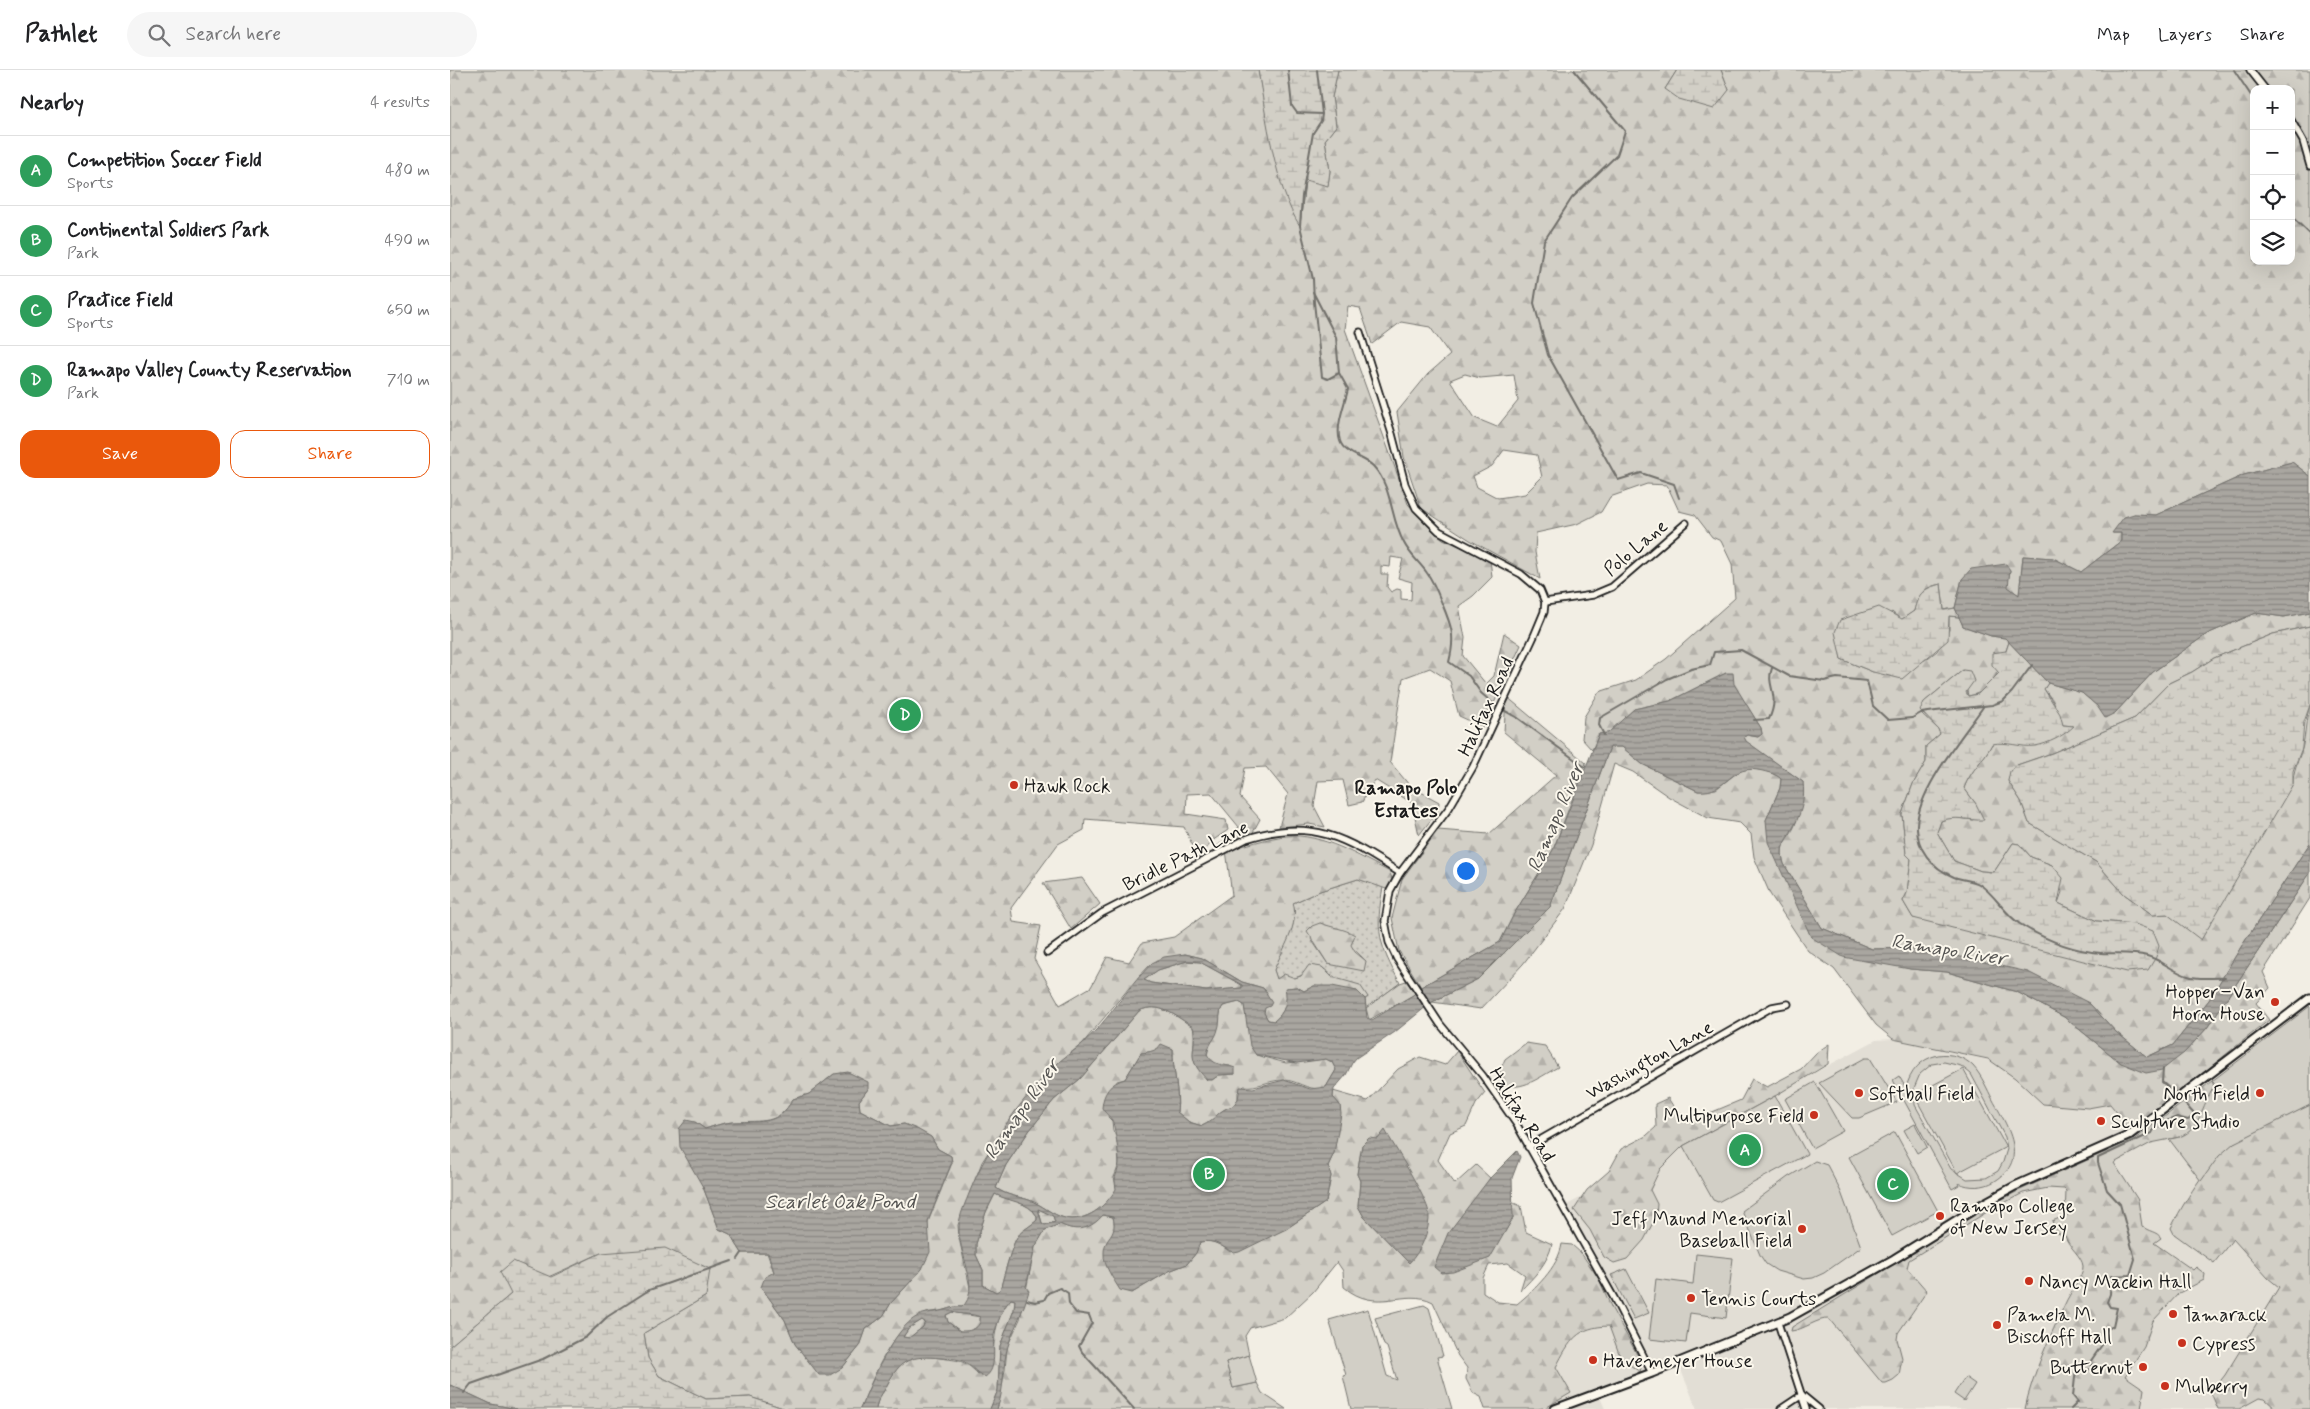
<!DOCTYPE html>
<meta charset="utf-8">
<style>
:root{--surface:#fff;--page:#f6f6f6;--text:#202124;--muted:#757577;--line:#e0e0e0;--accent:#ea580c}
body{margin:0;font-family:Mynerve,sans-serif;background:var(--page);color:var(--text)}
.controls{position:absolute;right:15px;top:15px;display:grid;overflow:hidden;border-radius:10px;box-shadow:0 5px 20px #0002}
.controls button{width:45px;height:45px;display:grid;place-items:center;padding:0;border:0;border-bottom:1px solid var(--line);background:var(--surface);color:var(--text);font:25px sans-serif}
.you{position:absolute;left:1015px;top:800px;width:18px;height:18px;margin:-12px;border:4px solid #fff;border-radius:50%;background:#1a73e8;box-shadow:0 0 0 8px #1a73e833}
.badge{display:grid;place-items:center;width:32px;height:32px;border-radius:50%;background:var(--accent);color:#fff;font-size:16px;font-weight:700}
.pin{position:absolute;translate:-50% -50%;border:2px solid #fff;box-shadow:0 1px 5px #0006}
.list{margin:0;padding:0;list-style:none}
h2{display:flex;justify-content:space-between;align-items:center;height:65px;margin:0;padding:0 20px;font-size:21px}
h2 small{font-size:16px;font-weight:400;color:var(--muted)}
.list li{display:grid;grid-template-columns:32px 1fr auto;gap:15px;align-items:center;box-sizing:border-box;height:70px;padding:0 20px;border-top:1px solid var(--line)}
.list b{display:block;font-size:19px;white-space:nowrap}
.list p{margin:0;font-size:16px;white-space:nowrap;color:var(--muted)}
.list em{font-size:16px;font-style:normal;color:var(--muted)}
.actions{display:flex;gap:10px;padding:15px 20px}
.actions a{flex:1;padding:11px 0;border:1px solid var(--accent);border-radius:15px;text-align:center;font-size:18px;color:var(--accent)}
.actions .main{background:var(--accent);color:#fff}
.icon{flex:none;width:28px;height:28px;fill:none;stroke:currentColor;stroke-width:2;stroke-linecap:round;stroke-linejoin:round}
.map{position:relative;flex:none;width:1860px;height:1339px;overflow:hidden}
header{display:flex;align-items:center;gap:30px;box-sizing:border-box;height:70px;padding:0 25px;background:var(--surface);border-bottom:1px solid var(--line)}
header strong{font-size:24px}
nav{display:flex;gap:28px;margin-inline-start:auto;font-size:18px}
.search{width:350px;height:45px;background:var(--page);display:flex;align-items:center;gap:12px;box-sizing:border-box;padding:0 18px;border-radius:28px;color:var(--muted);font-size:19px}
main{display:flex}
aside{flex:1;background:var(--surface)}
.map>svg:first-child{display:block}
.built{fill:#e2ded5}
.grass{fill:url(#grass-dots);stroke:#777671;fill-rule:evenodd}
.forest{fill:url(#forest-firs);stroke:#777671;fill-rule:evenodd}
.wetland{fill:url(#wetland-marsh);stroke:#777671}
.pitch{fill:#d2cfc6;stroke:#777671;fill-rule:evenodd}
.water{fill:url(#water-rules);stroke:#716f6b;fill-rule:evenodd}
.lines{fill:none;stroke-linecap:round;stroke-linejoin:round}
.stream{stroke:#716f6b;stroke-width:2}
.minor-casing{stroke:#1c1c1c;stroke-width:9}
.major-casing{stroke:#1c1c1c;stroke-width:11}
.minor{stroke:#fbf7ec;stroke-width:5.5}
.major{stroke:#fbf7ec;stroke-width:7}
.poi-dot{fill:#c8321e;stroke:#fbf7ec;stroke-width:2}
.labels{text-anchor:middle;stroke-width:4;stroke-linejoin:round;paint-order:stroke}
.street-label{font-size:19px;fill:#1c1c1c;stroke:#fbf7ec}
.poi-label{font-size:19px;fill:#1c1c1c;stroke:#fbf7ec;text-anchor:start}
.neighbourhood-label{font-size:20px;font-weight:bold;fill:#1c1c1c;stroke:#fbf7ec}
.water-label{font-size:20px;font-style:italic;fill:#545351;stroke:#fbf7ec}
</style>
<header>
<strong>Pathlet</strong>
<div class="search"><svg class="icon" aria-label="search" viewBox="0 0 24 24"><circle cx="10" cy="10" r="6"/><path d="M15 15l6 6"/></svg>Search here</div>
<nav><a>Map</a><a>Layers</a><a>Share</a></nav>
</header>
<main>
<aside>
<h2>Nearby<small>4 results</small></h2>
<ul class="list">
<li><span class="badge" style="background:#2e9e5b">A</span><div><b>Competition Soccer Field</b><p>Sports</p></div><em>480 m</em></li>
<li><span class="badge" style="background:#2e9e5b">B</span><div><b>Continental Soldiers Park</b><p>Park</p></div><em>490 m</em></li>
<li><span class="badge" style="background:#2e9e5b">C</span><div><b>Practice Field</b><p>Sports</p></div><em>650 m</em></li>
<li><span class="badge" style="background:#2e9e5b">D</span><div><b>Ramapo Valley County Reservation</b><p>Park</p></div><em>710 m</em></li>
</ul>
<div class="actions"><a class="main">Save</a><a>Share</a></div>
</aside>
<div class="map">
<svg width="1860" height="1339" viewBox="0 0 1860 1339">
<defs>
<pattern id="grass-dots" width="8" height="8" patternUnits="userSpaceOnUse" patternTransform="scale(1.25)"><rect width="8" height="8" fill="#d2cfc6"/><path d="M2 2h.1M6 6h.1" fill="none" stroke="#b4b1aa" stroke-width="1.8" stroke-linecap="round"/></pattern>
<pattern id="forest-firs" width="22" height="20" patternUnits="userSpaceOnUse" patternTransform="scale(1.25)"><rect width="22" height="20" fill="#d2cfc6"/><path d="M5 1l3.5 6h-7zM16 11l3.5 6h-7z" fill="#b4b1aa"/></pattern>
<pattern id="wetland-marsh" width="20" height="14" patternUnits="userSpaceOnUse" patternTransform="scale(1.25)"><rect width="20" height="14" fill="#d2cfc6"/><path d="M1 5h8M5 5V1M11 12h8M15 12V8" fill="none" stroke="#b4b1aa"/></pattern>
<pattern id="water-rules" width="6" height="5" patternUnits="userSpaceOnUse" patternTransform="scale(1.25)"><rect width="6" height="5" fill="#a9a6a0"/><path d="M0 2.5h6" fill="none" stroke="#898682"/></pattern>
</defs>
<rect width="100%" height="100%" fill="#f2eee4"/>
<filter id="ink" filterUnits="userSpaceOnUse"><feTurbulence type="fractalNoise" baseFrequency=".02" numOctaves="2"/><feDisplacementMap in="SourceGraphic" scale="10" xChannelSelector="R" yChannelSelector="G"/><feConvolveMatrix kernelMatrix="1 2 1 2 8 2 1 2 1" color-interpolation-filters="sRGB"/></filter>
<g filter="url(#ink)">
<polygon class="built" points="1860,936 1860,1339 1247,1339 1228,1293 1149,1325 1155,1339 1098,1339 1061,1274 1166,1226 1115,1136 1426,970 1443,969 1668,1018 1697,1060"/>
<path class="grass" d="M908 809 933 817C925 860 929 875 950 913L916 938 915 929 918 927C902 917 885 909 872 897L845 908 827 910 824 900C831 880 850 854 843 833L870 821ZM870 853 881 857 916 891 887 895 878 894 861 869Z"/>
<g class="forest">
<path d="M0 0H808L821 72 850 155 855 109 878 115 880 101 875 70 886 56 882 27 888 0H1227L1215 19 1279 20 1271 0H1860V406L1842 392 1794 405 1706 445 1684 444 1663 463H1671V471L1631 502 1603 488 1573 486 1569 525 1557 517 1560 500 1512 509 1505 538 1494 540 1491 514C1474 517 1468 524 1464 541L1451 550 1442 542 1389 577 1391 589 1423 602 1475 590 1487 581 1499 560V546L1509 547 1513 556 1541 566 1555 568 1559 572C1551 594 1545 622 1518 626L1513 600 1474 632 1471 643 1488 659 1490 664 1476 676V692L1463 714 1452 744 1456 784 1461 789 1457 823 1453 831 1463 848 1685 854 1647 851 1608 833 1612 822 1602 795 1581 787 1569 774 1563 773 1544 802 1531 801 1504 791 1487 762 1491 751 1501 747 1523 750 1526 734 1514 718C1520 701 1534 690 1542 674L1553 671 1566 674 1623 656 1613 655 1603 631 1594 619 1598 613 1632 623 1647 636 1665 643 1703 602 1757 564 1806 543 1834 547 1860 542V556L1823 564 1764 588 1742 602 1719 613 1685 648 1602 683 1567 695 1558 711 1571 731 1579 753 1646 792 1674 824 1703 845 1717 844 1843 714C1843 700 1848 692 1852 679 1856 664 1855 650 1860 635V773L1791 877 1759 930 1723 975 1697 987 1666 962 1639 933 1471 878 1422 879 1372 858 1334 794C1328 771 1338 772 1345 755 1350 743 1350 726 1353 712L1296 672 1294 667 1297 665 1308 667 1312 664 1311 658 1276 603 1220 631 1184 639 1158 663 1149 664 1142 680 1132 669 1134 647 1149 622 1186 610 1216 589 1285 528 1282 494 1271 471 1262 467 1245 445 1229 441 1217 415 1197 414 1160 427 1151 442 1127 454 1086 463 1085 482 1090 509 1020 470 971 438 954 387 947 342 978 304 1000 285 980 257 951 252 922 274 910 238 898 236 895 259 958 434 980 458 993 469 1040 489 1042 507 1023 526 1009 536 1015 568 1013 586 1036 614 1044 606 1054 563 1071 575 1033 657 1009 646 1000 611 980 598 953 608 940 692 960 716 989 732 988 741 969 765 962 733 925 710 912 732 899 735 893 710 868 711 864 736 875 757 859 754 829 757 838 724 816 697 795 698 790 727 810 749 801 766 763 780 789 757 761 723 737 724 736 744 776 750 778 760 762 771 749 789 734 757 635 749 634 760 608 774 561 838 563 852 591 856 584 889 610 935 641 917 657 887 679 892 692 873 724 867 782 825 776 780C795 776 816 768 836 766 872 763 909 786 940 802L942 809 939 820 908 809 870 821 843 833C850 854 832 880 824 900L827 909 834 904 845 908 851 906 859 895 872 897 882 907 910 915 918 927 915 929 907 921 864 916 854 921 847 917 836 918C838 931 835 943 824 951L818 950 814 943 817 922 813 918 792 912 752 888 735 884 690 905 632 974 609 992 592 1011 551 1063 532 1092 508 1155 509 1168 521 1222 518 1232 512 1237C503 1236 499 1239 490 1241 485 1242 479 1241 475 1244 439 1261 425 1305 410 1339H336L300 1327 256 1329 209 1306 198 1288 194 1263 256 1226 151 1183 61 1224 0 1276ZM1804 19H1841V191H1804ZM1015 304 1030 308 1064 305 1068 331 1047 357 1025 348 1000 310ZM1054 380 1087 385 1092 407 1075 424 1048 428 1027 417 1023 406 1042 396ZM941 487 953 489 948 508 962 512 961 530 951 529V520L947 519 941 522 937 517 938 504H931V496L940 497ZM384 1004 418 1019 409 1031 410 1040 441 1056 454 1054 481 1067 488 1079 501 1086 502 1093 478 1152 472 1199 441 1233 433 1246 416 1259 410 1276 392 1298 369 1304 345 1274 335 1250 311 1217 324 1202 317 1183H292L280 1164 269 1159 253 1117 245 1052 255 1059C264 1056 275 1052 285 1052 312 1050 328 1056 343 1029L359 1024Z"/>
<polygon points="1056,626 1136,693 1103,780 1064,844 1050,872 971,917 949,881 942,848 952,809 988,760 1039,764 1106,705 1054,662"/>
<path d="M1160 677H1172L1192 694 1248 721 1266 719 1292 699C1306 699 1320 700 1331 708L1330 718 1316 750 1361 867 1460 899 1497 902 1567 922 1614 947 1671 993 1734 983 1757 958 1860 803V828L1813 902 1820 918 1806 933 1819 950 1704 1042 1677 1060 1673 1050 1660 1034 1638 1038 1593 1034 1565 1008 1538 989 1443 969 1426 955 1384 899 1358 881 1320 824 1304 787 1301 764 1290 753 1258 748 1219 727 1183 702 1164 694 1141 775 1115 839 1073 894 1031 939 982 932 1028 909 1100 837Z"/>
<polygon points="632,808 650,834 621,859 593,813"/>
<path d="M870 853C883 858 893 858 905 865L901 875 905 882 916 891 914 901 878 894 857 861 862 856Z"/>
<polygon points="737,891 750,892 792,915 792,918 756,921 701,913 693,910 708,900"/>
<polygon points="956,911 965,923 963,925 919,950 916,938 950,913"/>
<path d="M789 932 794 935 799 963 806 985 836 993 876 989 882 992 886 1000 876 1017C859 1023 849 1010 833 1010 819 1010 807 1018 794 1016L788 1022V1029L783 1036C767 1040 766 1050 752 1056L739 1052 727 1042C730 1021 722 1000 723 979 711 978 703 982 691 983L675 1009 667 1011 658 1047 662 1051 663 1060 667 1069 669 1094 664 1108 667 1119C656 1136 636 1153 614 1148 602 1145 591 1134 579 1130 567 1126 557 1126 546 1118L556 1095 579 1061 604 1030 630 1009 689 941C709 931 726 946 743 957 747 970 739 986 747 997 750 1002 757 1006 762 1010L769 1005 785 1004 780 996C769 996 762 994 757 985L761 970 766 964 771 939 773 936Z"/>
<path d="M1076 973 1095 976 1108 997C1086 1009 1070 1024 1045 1012L1055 989Z"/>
<polygon points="1379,974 1378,994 1325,1026 1233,1076 1210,1099 1200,1120 1207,1134 1206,1147 1194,1170 1177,1189 1164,1193 1154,1187 1140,1160 1124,1140 1137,1120 1159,1101 1171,1079 1196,1066 1206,1057 1205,1034 1218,1028 1225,1039 1241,1051 1291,1030 1302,1009 1317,1017 1351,999 1366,983"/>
<path d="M1007 981 1035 1023 1026 1034 1016 1056 1000 1063 988 1090 1005 1114 1026 1095 1040 1108 1023 1133 1053 1165 1063 1148 1061 1132 1071 1136 1076 1162 1102 1174C1098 1193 1084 1207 1070 1221L1075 1205 1058 1193 1039 1195 1033 1208V1222L1048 1232 1067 1234C1085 1219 1108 1198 1112 1174L1122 1175 1131 1183 1149 1209 1162 1239 1192 1293 1190 1302 1171 1289 1159 1256C1127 1257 1120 1270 1106 1297L1121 1323 1097 1337 1088 1339H1035L1031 1327 1023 1323 1016 1309 1017 1298 1008 1286 983 1232C955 1217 927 1245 894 1217L893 1201 887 1192 863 1222 835 1248 800 1258 795 1266 799 1285 776 1292 783 1318 807 1313 812 1323 836 1339H547L555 1300 557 1277 570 1249 585 1177 595 1160 610 1154C627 1163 641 1158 653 1145L663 1147C666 1158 665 1163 657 1171L682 1223 719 1201 737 1194 746 1183 750 1172C762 1169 770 1174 780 1182L836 1159 876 1132 881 1106 878 1096 884 1083 890 1035 883 1027V1021L918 1031 948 999 970 987 995 995ZM935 1061 959 1193 914 1147 908 1136 910 1111 907 1104 912 1075 928 1069Z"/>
<path d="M1762 1011 1764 1016 1752 1044 1742 1060 1735 1066 1701 1073 1664 1093 1688 1130 1692 1156C1698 1162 1707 1161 1711 1168L1704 1173 1743 1200 1746 1197 1755 1204 1754 1210 1729 1223 1703 1251 1694 1277 1675 1306 1694 1319 1691 1339H1575C1581 1307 1601 1264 1615 1234 1619 1224 1634 1205 1633 1196 1632 1186 1619 1178 1615 1166L1607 1163 1602 1151 1615 1146 1616 1121 1614 1119 1598 1118 1573 1123 1537 1142 1459 1190 1457 1198 1477 1221 1448 1263 1447 1269 1452 1288 1449 1305 1443 1310 1436 1313H1432L1379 1249C1367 1248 1354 1260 1341 1261L1342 1257 1535 1138 1570 1120 1685 1069Z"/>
<path d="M1860 1035V1339H1826L1815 1329 1809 1328 1789 1339H1768L1761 1323 1775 1305 1829 1217 1818 1208 1783 1169 1764 1193 1724 1164 1721 1158C1732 1135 1758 1093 1778 1077 1802 1059 1833 1048 1860 1035Z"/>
<path d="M545 1124C559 1131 578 1131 587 1146V1150C581 1156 572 1160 568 1166 562 1173 553 1210 550 1220L546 1222 533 1215V1200L526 1185V1174L536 1142Z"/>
<polygon points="588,1138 603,1146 605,1152 595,1155 592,1153"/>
<polygon points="1176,1199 1199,1243 1184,1249 1161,1205"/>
<path d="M561 1229 565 1230 564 1240 550 1276 548 1320 540 1339H426C427 1328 433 1324 437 1315 450 1289 462 1284 490 1288 510 1291 513 1289 528 1304L542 1297C544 1274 544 1246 561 1229Z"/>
<path d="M502 1242 530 1247C532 1259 520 1262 510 1261L498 1252 496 1245Z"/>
<polygon points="472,1250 475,1252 473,1257 459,1268 453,1267 459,1258"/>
</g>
<g class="wetland">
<path d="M808 0H888L882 27 886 56 875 70 880 101 878 116 855 110 850 156C825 118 816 46 808 0Z"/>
<polygon points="1227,0 1271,0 1279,20 1264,39 1229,29 1215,19"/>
<path d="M1491 514 1494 540 1505 538 1509 547 1499 546 1498 570 1452 609 1423 602 1391 589 1385 562 1390 550 1429 537 1452 549 1464 541C1468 523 1474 518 1491 514Z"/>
<polygon points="1860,556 1860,635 1854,652 1852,678 1843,701 1843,714 1751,870 1717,844 1703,845 1674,824 1646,792 1579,753 1571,731 1558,711 1560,701 1567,695 1602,683 1685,648 1719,613 1742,602 1764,588 1823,564"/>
<path d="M1559 572 1598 613 1594 619 1610 644 1613 655 1624 656C1615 665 1598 674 1585 676 1571 678 1557 671 1542 674 1534 690 1520 701 1514 718L1526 734 1534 750C1519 751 1505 745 1491 751L1487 762 1504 791 1531 801 1544 802 1563 773 1569 774 1581 787 1602 795 1613 808 1608 833 1647 851 1685 854 1703 861 1709 876 1706 887 1698 900 1677 902 1463 848 1453 831 1457 823 1461 789 1456 784 1452 744 1463 714 1476 692V676L1490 664 1488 659 1470 640 1474 632 1513 600 1520 601 1524 611 1516 622 1518 626 1528 624 1549 603 1542 595V583L1556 581Z"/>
<polygon points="215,1178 260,1199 256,1226 194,1263 198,1288 209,1306 256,1329 300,1327 336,1339 67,1339 41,1334 0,1315 0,1276 61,1224 50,1202 63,1191 101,1207 151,1183"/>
</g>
<g class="pitch">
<path d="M1860 936V1035L1784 1073 1769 1086 1751 1111 1719 1069C1751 1066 1748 1041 1763 1019L1764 1013 1762 1011Z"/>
<path d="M1488 985C1501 983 1514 987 1523 996 1532 1006 1537 1019 1543 1030 1557 1056 1580 1089 1545 1111 1534 1118 1520 1118 1508 1113L1509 1115 1502 1119 1443 1010 1449 1006 1456 1018C1460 1002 1470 989 1488 985ZM1494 992 1511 996 1521 1004 1555 1067 1557 1079 1553 1092 1548 1101 1536 1108 1517 1109 1501 1099 1465 1035 1464 1018 1470 1004 1482 994Z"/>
<polygon points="1415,988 1420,988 1447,1032 1409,1048 1402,1048 1369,1013"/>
<polygon points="1513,999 1556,1077 1507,1103 1464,1025"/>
<polygon points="1365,1012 1393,1061 1362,1078 1335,1029"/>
<polygon points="1325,1026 1357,1084 1268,1132 1263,1130 1233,1076"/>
<polygon points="1465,1054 1477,1077 1467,1083 1454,1060"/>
<polygon points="1445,1062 1488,1141 1442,1166 1399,1087"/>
<polygon points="1365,1091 1377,1095 1391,1122 1411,1177 1374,1203 1363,1208 1354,1209 1327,1201 1316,1194 1310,1185 1292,1141 1338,1107"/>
<polygon points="1246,1184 1283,1188 1276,1248 1240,1243 1236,1273 1199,1269 1206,1209 1243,1214"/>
<polygon points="974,1235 979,1238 993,1286 987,1287 1002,1339 901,1339 893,1306 896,1305 879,1250 918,1239 937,1306 947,1310 937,1277 934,1275 925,1248"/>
<polygon points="799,1285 807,1313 783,1318 776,1292"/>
<polygon points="1515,1307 1525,1314 1514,1331 1504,1324"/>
</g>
<g class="water">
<polygon points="1842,392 1860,406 1860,542 1834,547 1806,543 1757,564 1703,602 1665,643 1655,648 1647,636 1632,623 1598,613 1555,568 1541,566 1513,556 1505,538 1512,509 1521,499 1556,494 1560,500 1558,517 1569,525 1573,486 1603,488 1631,502 1671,471 1671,463 1662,463 1674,447 1684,444 1706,445 1794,405"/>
<path d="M1276 603H1283L1284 614 1311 658 1312 664 1308 667 1297 665 1294 667 1296 671 1353 712C1355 727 1352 741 1345 754 1337 771 1328 774 1334 794L1372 858 1422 879 1471 878 1578 902 1639 933 1666 962 1697 987 1723 975 1759 930 1791 877 1860 773V803L1757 958 1734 983 1712 1000 1696 1003 1671 993 1614 947 1567 922 1497 902 1460 899 1393 887 1361 867 1318 772 1316 750 1330 718 1331 709C1326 704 1320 703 1313 701 1278 692 1279 724 1248 721L1192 694 1172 677H1160L1100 837 1028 909 982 932 945 962 906 988 902 993 896 1005 884 1019 883 1027 890 1035 891 1044 884 1083 878 1096 881 1106 876 1132 836 1159 789 1182 784 1183C772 1177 765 1169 750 1172L746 1183 737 1194 719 1201 682 1223 670 1220C664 1210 653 1195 654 1183 654 1166 668 1168 663 1147L653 1145C641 1159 627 1163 610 1154L595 1160 585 1177 576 1217 579 1221C574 1240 564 1257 558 1276 552 1295 555 1319 547 1339H540L548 1320 550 1276 564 1240 565 1230 561 1229C553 1237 547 1253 544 1265 542 1277 548 1299 535 1307 525 1303 520 1293 510 1290 504 1288 497 1289 491 1288 462 1285 450 1289 437 1315 433 1324 427 1328 426 1339H410C421 1314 443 1258 468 1246 475 1242 483 1243 490 1241 499 1239 503 1236 512 1237 532 1220 507 1180 509 1157 509 1145 516 1132 520 1121 539 1074 571 1028 608 993 615 986 625 981 632 974 659 950 677 918 702 893L714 887 735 884 752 888 792 912 813 918 822 932 820 936 815 938 814 943 818 950 824 951C835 943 838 931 835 918L847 917 854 921 864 916H882L907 921 915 929 917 948 922 950 963 925 971 917 1050 872 1064 844 1103 780 1149 664 1158 663 1184 639 1220 631ZM737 891 750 892 792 915V918L756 921 701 913 694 910 708 900ZM789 932 794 935 800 976 806 985 847 993 876 989 882 992 886 1000 876 1017 860 1019 834 1010 803 1018 790 1017 788 1029 783 1036C767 1040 766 1050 752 1056L739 1052 727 1042C730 1021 722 1000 723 979L711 974C707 981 700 982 691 983L675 1009C660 1013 653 1023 652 1038 654 1042 659 1046 662 1050 665 1056 669 1085 669 1093 668 1105 663 1104 666 1119 656 1136 636 1153 615 1148 602 1145 591 1134 579 1130 567 1126 557 1126 546 1118L556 1095 579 1061 604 1030 630 1009 689 941C709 931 726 946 743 957 746 967 743 976 743 986 744 996 751 1003 757 1010H762L769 1005 785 1004V998C773 993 764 997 757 984 758 974 766 969 768 959 771 951 768 943 773 936ZM545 1124C559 1132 578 1131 587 1146V1150C581 1156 572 1160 568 1166 562 1173 553 1210 550 1220L546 1222 533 1215V1200L526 1185V1174L536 1142ZM588 1139 603 1146 605 1152 595 1155 592 1153ZM502 1242C511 1245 522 1243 530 1247 532 1258 520 1262 510 1261L498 1252 496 1245ZM472 1250 475 1252 473 1257 459 1268 453 1267 459 1258Z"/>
<path d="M398 1002 418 1012V1019L409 1031 410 1040 441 1056 454 1054 467 1059 481 1067 488 1079 501 1086 502 1092 478 1151 480 1182 472 1199 441 1233 433 1246 416 1259 410 1276 392 1298 380 1305H369L345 1274 335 1250 311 1217 315 1207 324 1202 318 1183H292L280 1164 269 1159 253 1117 230 1077 229 1059 236 1050 245 1052 255 1059C265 1056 275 1052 285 1052 312 1051 328 1056 343 1029L359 1024 384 1004Z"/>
<path d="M935 1060C944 1076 977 1128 979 1143 980 1161 971 1181 959 1193L914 1147 908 1136 910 1111 907 1104 912 1075 919 1068 928 1069Z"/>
<polygon points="1067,1081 1070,1087 1062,1108 1063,1148 1040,1188 1003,1202 991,1203 984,1197 998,1163 1040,1108"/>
<polygon points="0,1315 41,1334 67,1339 0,1339"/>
</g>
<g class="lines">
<g class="stream">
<polyline points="838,0 842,36 847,43 872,44"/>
<polyline points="867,0 872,44 871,51 863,63 852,126 850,156 863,209 864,232 872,307 878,309 889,303"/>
<polyline points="1124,0 1175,61 1167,85 1122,128 1094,171 1084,233 1098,285 1168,410 1191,403 1224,414 1229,428"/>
<polyline points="1784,0 1804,30"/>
<polyline points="1841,146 1860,164"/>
<path d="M863 222 886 267 889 303 898 319C895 334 885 356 890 371 894 384 914 387 923 396 943 417 940 449 954 473 960 485 970 493 977 503 983 511 987 521 991 531 1001 555 1006 565 999 592L1019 606 1031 623 1046 636 1068 648 1135 697"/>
<path d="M1533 637C1513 666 1468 719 1467 755 1466 779 1482 798 1504 807 1512 810 1522 810 1529 814 1545 824 1554 844 1570 854 1594 869 1623 881 1651 883 1666 884 1683 882 1697 886 1712 890 1723 902 1738 906 1749 910 1764 907 1775 908"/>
<path d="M1304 650 1319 649C1331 623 1315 617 1322 598"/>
<polyline points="1154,665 1149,655 1150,648 1217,609 1241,599 1260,595 1264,582 1291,580 1339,606 1374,611 1387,608 1417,611 1423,636 1438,650 1462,648 1471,643 1486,641 1542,635 1553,631 1562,622 1582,595"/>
<polyline points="1713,999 1712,1012 1726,1024"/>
<polyline points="288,1189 292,1183"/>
<polyline points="577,1230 585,1232 594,1230 598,1223 610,1218 618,1223 619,1234 626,1243 639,1245 642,1253 629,1276 632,1282 684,1339"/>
<polyline points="14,1323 21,1314 93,1289 136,1267 157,1247 199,1220 282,1191"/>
<polyline points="1621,1339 1628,1332 1623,1326 1626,1298 1645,1300 1640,1292 1654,1272 1656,1260 1663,1256 1667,1238 1660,1237 1657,1232 1660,1224 1661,1206 1680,1205 1685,1189 1670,1134 1657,1120 1648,1093 1648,1088 1702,1063 1706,1055 1727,1047 1738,1050 1745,1045 1734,1033"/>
</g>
<defs>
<g id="minor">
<polyline points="1800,0 1815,19"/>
<polyline points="1841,50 1853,71 1860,96"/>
<polyline points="910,262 942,364 955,414 966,438 989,461 1071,504 1090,520 1095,532 1094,542 1084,566 1023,697 999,738 950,803 940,821 935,851 939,872 947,889 990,954 1033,1006 1067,1055 1164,1228 1202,1303"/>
<polyline points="1095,532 1143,525 1162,517 1236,453"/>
<path d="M597 883 652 843 796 769C861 747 896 768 950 803"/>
<polyline points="1078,1077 1322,937 1338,934"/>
<polyline points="1328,1253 1356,1339"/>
<polyline points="1352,1325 1369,1339"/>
<polyline points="1331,1339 1352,1325"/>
</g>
<polyline id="major" points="1105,1339 1202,1303 1340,1247 1444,1189 1536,1132 1565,1116 1678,1066 1860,928"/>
</defs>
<use href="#minor" class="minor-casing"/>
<use href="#major" class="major-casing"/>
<use href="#minor" class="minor"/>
<use href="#major" class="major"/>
</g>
</g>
<g class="poi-dot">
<circle cx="564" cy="715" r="5"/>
<circle cx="1825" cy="932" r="5"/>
<circle cx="1409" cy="1023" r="5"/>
<circle cx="1810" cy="1023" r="5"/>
<circle cx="1364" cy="1045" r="5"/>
<circle cx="1651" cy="1051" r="5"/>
<circle cx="1490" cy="1146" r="5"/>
<circle cx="1352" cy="1159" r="5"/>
<circle cx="1579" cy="1211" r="5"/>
<circle cx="1241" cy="1228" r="5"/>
<circle cx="1723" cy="1244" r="5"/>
<circle cx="1547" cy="1255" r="5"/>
<circle cx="1732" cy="1273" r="5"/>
<circle cx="1143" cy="1290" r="5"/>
<circle cx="1693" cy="1297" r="5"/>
<circle cx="1715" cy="1316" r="5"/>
</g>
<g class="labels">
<g class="street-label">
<text transform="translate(1185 477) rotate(-40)" y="7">Polo Lane</text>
<text transform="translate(1035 636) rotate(-65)" y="7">Halifax Road</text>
<text transform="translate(735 785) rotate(-26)" y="7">Bridle Path Lane</text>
<text transform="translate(1199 989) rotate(-29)" y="7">Washington Lane</text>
<text transform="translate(1073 1044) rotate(58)" y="7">Halifax Road</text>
</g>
<g class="poi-label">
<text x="574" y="722">Hawk Rock</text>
<text x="1815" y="928" text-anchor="end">Hopper–Van<tspan x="1815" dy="22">Horn House</tspan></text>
<text x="1419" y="1030">Softball Field</text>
<text x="1800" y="1030" text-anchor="end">North Field</text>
<text x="1354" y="1052" text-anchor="end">Multipurpose Field</text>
<text x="1661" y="1058">Sculpture Studio</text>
<text x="1500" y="1142">Ramapo College<tspan x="1500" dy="22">of New Jersey</tspan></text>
<text x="1342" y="1155" text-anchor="end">Jeff Maund Memorial<tspan x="1342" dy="22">Baseball Field</tspan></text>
<text x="1589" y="1218">Nancy Mackin Hall</text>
<text x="1251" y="1235">Tennis Courts</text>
<text x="1557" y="1251">Pamela M.<tspan x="1557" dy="22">Bischoff Hall</tspan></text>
<text x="1733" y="1251">Tamarack</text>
<text x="1742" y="1280">Cypress</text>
<text x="1153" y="1297">Havemeyer House</text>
<text x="1683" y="1304" text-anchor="end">Butternut</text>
<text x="1725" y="1323">Mulberry</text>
</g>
<g class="neighbourhood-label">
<text x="956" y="724">Ramapo Polo<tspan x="956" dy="23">Estates</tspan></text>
</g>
<g class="water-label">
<text transform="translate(1105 747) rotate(-67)" y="7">Ramapo River</text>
<text transform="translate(1499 879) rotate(9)" y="7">Ramapo River</text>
<text transform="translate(571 1039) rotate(-55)" y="7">Ramapo River</text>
<text x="390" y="1138">Scarlet Oak Pond</text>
</g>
</g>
</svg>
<div class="controls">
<button>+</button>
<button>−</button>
<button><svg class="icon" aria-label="locate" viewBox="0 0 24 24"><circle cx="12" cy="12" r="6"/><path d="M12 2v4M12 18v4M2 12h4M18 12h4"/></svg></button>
<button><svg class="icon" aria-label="layers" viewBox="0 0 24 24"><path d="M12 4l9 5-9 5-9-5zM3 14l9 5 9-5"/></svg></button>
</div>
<div class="you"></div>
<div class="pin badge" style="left:1295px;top:1080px;background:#2e9e5b">A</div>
<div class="pin badge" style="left:759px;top:1104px;background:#2e9e5b">B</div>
<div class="pin badge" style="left:1443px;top:1114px;background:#2e9e5b">C</div>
<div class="pin badge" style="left:455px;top:645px;background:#2e9e5b">D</div>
</div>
</main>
